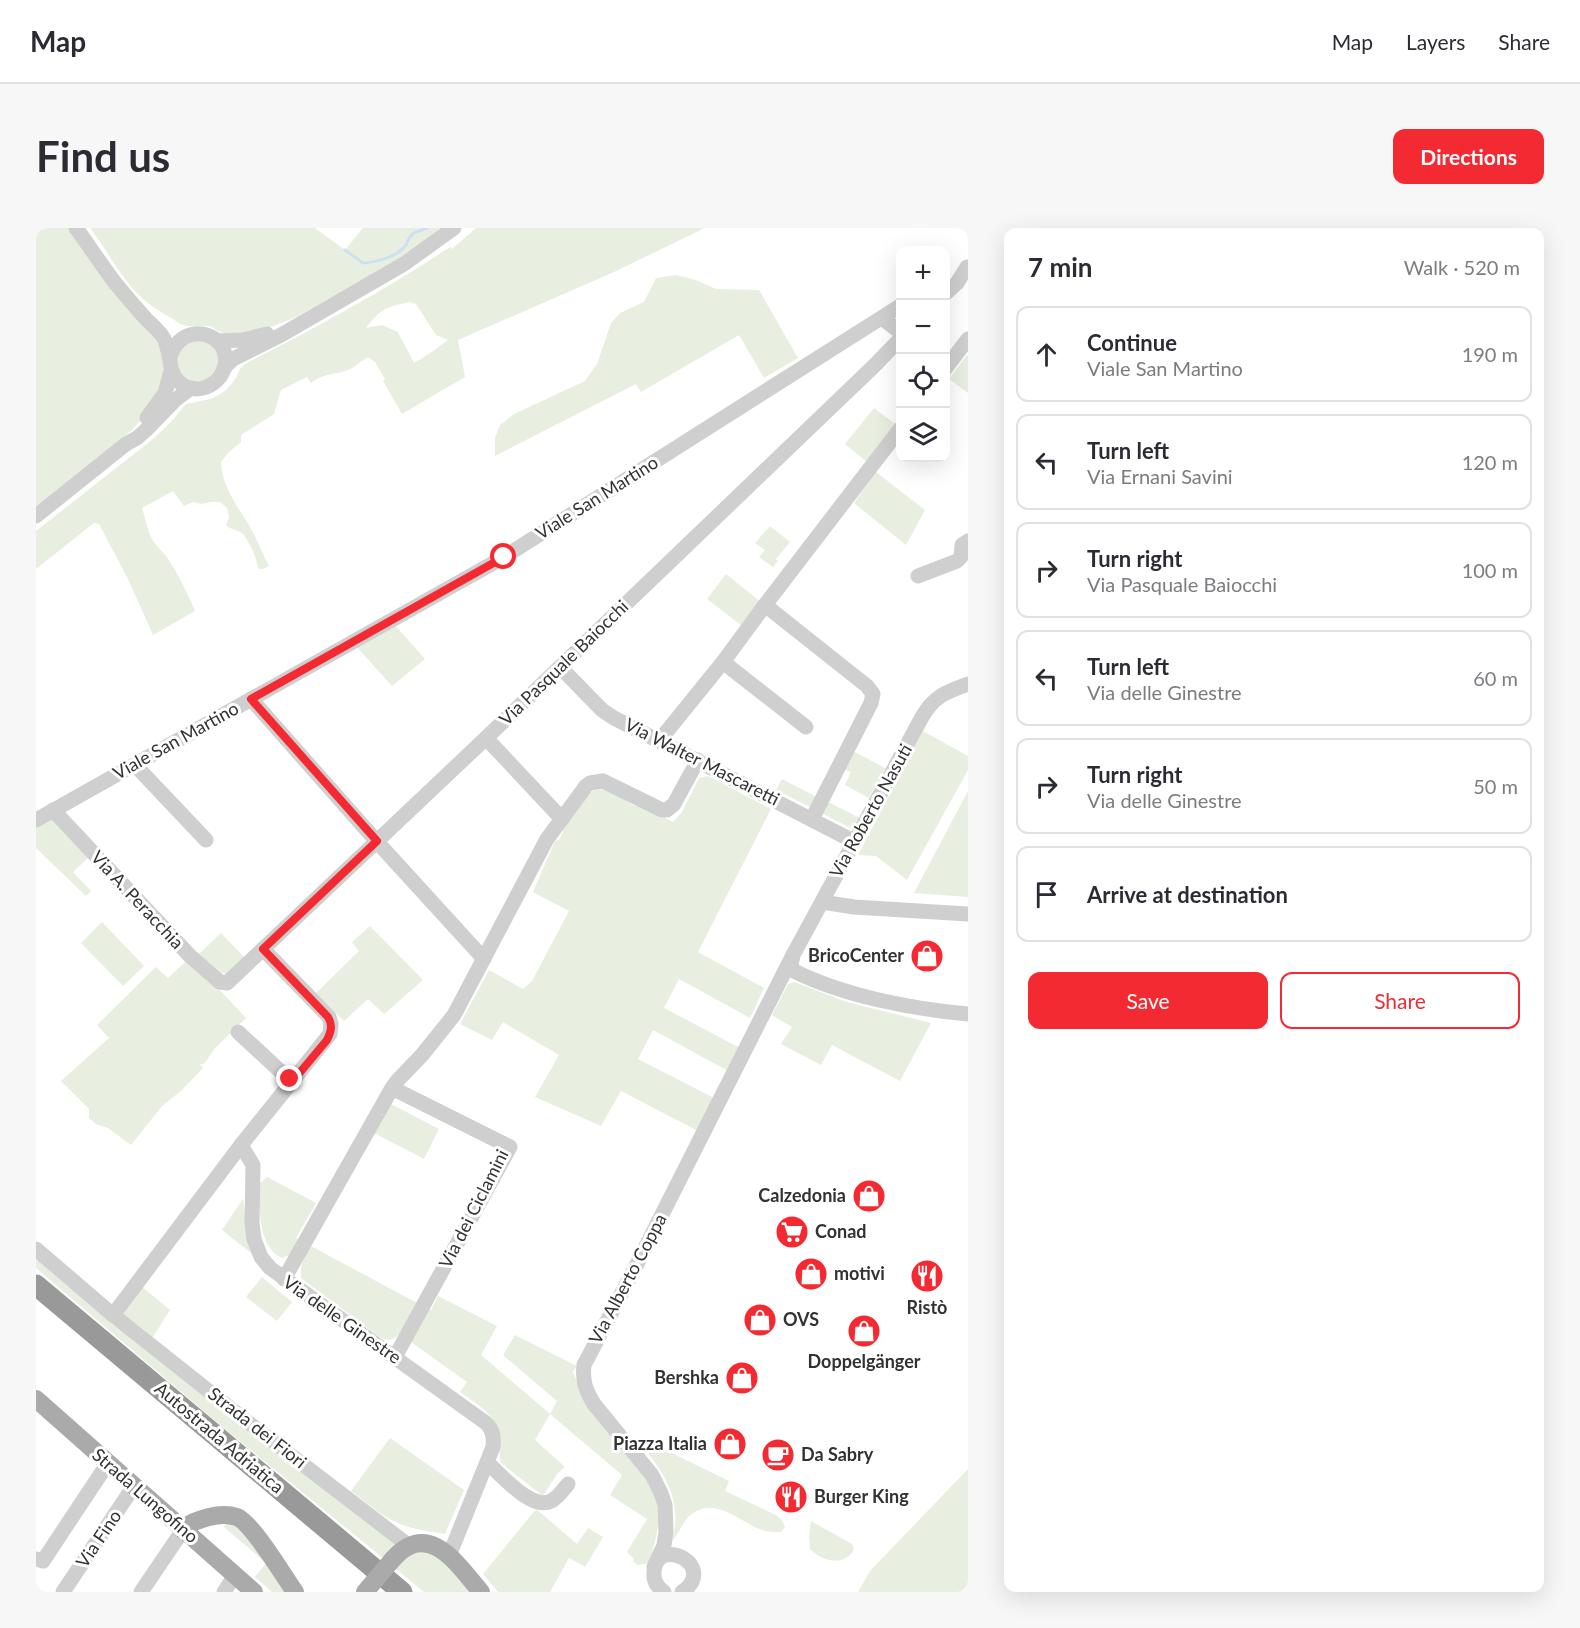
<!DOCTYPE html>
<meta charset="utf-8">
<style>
:root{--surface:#fff;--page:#f7f7f7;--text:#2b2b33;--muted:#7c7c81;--line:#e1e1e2;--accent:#f42a32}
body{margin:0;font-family:Lato,sans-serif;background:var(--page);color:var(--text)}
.controls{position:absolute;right:18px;top:18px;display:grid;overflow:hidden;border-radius:12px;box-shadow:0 6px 24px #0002}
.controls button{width:54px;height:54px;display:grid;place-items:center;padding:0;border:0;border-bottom:2px solid var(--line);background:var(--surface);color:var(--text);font:30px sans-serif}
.stop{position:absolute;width:18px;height:18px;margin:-14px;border:4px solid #f42a32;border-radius:50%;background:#fff}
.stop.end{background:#f42a32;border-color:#fff;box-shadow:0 2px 6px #0008}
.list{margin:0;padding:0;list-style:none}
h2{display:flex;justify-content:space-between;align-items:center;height:78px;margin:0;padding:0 24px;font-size:26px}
h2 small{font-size:20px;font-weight:400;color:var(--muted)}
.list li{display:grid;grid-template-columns:39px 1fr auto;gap:18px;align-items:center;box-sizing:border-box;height:96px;margin:0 12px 12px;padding:0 12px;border:2px solid var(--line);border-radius:12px}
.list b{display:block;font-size:22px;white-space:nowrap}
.list p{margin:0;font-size:20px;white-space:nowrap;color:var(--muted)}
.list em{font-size:20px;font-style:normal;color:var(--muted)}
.actions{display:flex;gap:12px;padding:18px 24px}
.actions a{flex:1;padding:14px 0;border:2px solid var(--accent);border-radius:12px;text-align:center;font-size:21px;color:var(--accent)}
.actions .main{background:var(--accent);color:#fff}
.icon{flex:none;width:33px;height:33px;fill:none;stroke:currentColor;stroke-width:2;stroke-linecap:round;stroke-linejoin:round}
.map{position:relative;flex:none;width:932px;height:1364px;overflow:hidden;border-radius:12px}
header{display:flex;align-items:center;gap:36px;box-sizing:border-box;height:84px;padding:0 30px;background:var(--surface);border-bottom:2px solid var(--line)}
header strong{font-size:28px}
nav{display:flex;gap:33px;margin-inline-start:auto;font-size:21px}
.intro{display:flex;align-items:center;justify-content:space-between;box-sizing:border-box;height:144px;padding:0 36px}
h1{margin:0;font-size:42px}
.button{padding:15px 27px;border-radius:12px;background:var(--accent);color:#fff;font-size:21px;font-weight:700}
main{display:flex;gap:36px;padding:0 36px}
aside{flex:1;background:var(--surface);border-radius:12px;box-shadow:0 6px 24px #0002}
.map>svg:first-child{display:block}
.green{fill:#e8efe0;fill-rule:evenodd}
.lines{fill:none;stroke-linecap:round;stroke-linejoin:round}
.stream{stroke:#cbe0f0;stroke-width:3}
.minor{stroke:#cfcfcf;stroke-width:15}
.major{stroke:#aaa;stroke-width:18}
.highway{stroke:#999;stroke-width:21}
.major-bridge{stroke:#aaa;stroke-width:18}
.route{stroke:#f42a32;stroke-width:8}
.labels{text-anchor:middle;stroke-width:6;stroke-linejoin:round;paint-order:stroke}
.street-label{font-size:18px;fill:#323232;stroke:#fff}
.poi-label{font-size:18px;font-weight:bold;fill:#323232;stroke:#fff;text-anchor:start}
</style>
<header>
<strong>Map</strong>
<nav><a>Map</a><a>Layers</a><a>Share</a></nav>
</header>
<div class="intro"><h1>Find us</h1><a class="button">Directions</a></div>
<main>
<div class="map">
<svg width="932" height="1364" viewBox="0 0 932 1364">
<rect width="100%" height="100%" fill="#fff"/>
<g class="green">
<polygon points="0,0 32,0 71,54 117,108 125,121 129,148 108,188 95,203 0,279"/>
<path d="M54 0H279L309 22 327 0H408L360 34 258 90 224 103 194 107 186 105 174 98H153L146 97C133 88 118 81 107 71 85 51 72 23 54 0Z"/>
<path d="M440 0H669L578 44 422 112 429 149 366 186 347 153 349 151 339 134 332 129C325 133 318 140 312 142 296 148 290 144 275 155L271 149 245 162 238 186 205 207V214L193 224 185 234C186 259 201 277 214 299 221 311 226 325 233 338L227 341H223C221 338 221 335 220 332 220 327 210 309 207 306 202 302 195 302 190 297L193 290 191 280 184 274H175L166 276 157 274 148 278 137 263 106 280C109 289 112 304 116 311 120 318 126 323 131 329 142 346 151 364 159 383L117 407 92 351 63 296 58 295 0 341V303L117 211 135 194 150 176 174 171 183 167 190 162 198 153 204 141 209 136C279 100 348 63 414 19L416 21ZM373 74 380 76 400 107 412 112 393 126 378 135 362 104 346 97 330 100C344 81 350 79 373 74Z"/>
<polygon points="640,47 660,52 680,61 723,62 762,130 728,150 703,107 605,164 600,156 459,228 459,210 464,197 478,186 549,153 561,136 575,95 584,85 608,74 620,50"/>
<polygon points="163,111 177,117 184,131 180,146 162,156 144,148 139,133 144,119"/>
<polygon points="931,127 932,128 932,165 913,151"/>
<polygon points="838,180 859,196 831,234 809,216"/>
<polygon points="840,244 889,282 870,317 818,275"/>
<polygon points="734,298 754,314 740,331 742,333 737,339 723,329 729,322 719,315"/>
<polygon points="690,346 726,375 706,398 671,371"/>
<polygon points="358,396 389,431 356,458 320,418"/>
<polygon points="887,503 932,528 932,542 871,652 840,628 822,627"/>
<polygon points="817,523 849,540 833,570 809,557 815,544 808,541"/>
<path d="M672 548 735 581 662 724 728 760 714 790 643 751 628 780 704 820 692 843 617 802 602 831 678 870 662 903 585 863 565 898 499 869 523 827 467 794 456 812 424 796 453 742 487 761 496 753 533 683 497 664 519 613 523 612 527 604V601L553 566C566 553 586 571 599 578L601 576 637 594 646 584 663 550Z"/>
<polygon points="746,551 781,569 776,580 740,562"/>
<polygon points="932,563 932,669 878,665"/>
<polygon points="790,573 826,591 819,602 787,586 786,582"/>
<polygon points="19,588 55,627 37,644 55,663 50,668 0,620 0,599"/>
<polygon points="66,694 108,738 87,758 45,715"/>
<polygon points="334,698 387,752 348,786 332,771 308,793 280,765 323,723 316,714"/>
<polygon points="185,705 209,730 190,746 186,745 163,726"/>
<polygon points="149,734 177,755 210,790 179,820 168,836 164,836 167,840 146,862 126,878 95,917 72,900 60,896 53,890 53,881 25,853 73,810 61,797 120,739 132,750"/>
<polygon points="758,754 811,774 895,795 864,853 796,817 785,837 745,816 756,799 736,787 752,756"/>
<polygon points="355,876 403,901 388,931 338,905"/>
<path d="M231 949 280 975 260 1010 266 1013 257 1026 246 1030C222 1020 223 978 223 956Z"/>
<polygon points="207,971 215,1025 186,1002"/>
<path d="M273 1017 383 1076 366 1108 363 1106C358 1112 353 1113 345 1110L265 1050V1039Z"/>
<polygon points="0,1025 360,1315 347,1330 184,1197 0,1040"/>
<polygon points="226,1049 256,1074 241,1093 210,1069"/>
<polygon points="105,1058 134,1082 117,1109 85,1084"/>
<path d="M402 1068 461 1098 445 1127 514 1186 521 1173 467 1127 479 1107 541 1138 537 1144 543 1159 618 1261C626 1293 622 1304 613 1335L602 1337 597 1334 598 1331 591 1324 611 1291 574 1267 586 1247 514 1186 499 1212 529 1239 521 1246 507 1268 465 1235C462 1225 465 1216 463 1206 460 1186 439 1175 424 1164L431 1154 375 1114 393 1081 395 1082Z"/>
<path d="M354 1210 428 1262 409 1306C394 1303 377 1302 362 1295 345 1288 330 1274 315 1263Z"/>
<path d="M611 1213 693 1253 689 1263 740 1287 745 1291 749 1299 745 1304C738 1304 732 1304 726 1302 703 1294 680 1268 656 1286 646 1293 644 1305 636 1313 647 1275 630 1246 606 1218Z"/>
<polygon points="932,1241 932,1364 822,1364 834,1343"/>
<polygon points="500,1281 541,1316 552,1300 567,1309 549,1339 533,1330 514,1364 462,1364 447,1346"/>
<path d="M775 1293 816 1316 818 1321C808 1340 786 1333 774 1321L773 1308Z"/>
<polygon points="197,1294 256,1364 236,1364 219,1349 230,1335 188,1299 190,1296"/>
<polygon points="392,1319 442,1364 388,1364 359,1340 376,1322"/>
</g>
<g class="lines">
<path class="stream" d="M309 22 327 35C341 34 361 29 370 17 372 13 373 8 378 5 382 3 387 2 391 0"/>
<g class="minor">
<path d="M40 0C54 19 66 38 80 56 90 68 100 80 110 91 116 97 124 103 128 111 136 126 131 143 143 154 159 169 185 158 189 137 195 105 146 90 134 129"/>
<polyline points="909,66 921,55 931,39"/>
<polyline points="846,90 864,104"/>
<polyline points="181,113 207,112 231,106"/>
<polyline points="189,139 197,131 245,107 368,36 418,0"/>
<polyline points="909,141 932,111"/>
<polyline points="111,190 129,165 135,143"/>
<polyline points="0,288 90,216 101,210 110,202 139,172 155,160"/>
<polyline points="882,348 921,333 925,329 926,317 932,313"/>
<polyline points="729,377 831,458 837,466 835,475 776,591"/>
<polyline points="687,434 770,499"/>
<polyline points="524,439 566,482 578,490 819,614"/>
<polyline points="215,471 343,616 448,731"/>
<polyline points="450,510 526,591"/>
<polyline points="623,513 687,434 729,377 864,201"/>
<polyline points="99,537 170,612"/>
<polyline points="17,582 154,728 184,754 191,755 450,510 839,137 864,111"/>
<polyline points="0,592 468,329 864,78"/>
<polyline points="786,674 818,679 932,686"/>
<path d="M757 727 755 737 758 743C808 768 876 781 932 786"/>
<polyline points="202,804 256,854"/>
<polyline points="356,860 361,853 386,827 418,787 511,611 550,558 554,555 567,553 626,582 631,582 638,576 662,532"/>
<path d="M205 917 217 937 216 995 218 1011 225 1029 234 1040 450 1195C457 1202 458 1209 457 1219L413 1328"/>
<polyline points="0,1021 77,1087 213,1195 372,1317"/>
<polyline points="248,1051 356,860 474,919 359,1129"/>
<polyline points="77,1087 205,917 294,806 295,796 293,789 227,721"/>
<path d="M452 1235C465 1247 496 1283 515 1273 522 1270 527 1262 532 1256"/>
<polyline points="0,1331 7,1333 72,1235"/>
<path d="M618 1339 628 1317 630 1304 629 1277 625 1265 616 1247 558 1176C550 1163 546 1153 548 1137L600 1038 757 727 886 489C898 468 910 464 932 456"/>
<polyline points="27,1364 98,1258"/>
<polyline points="105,1364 147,1302"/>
<polyline points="188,1364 199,1347"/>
<path d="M628 1364C621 1359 617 1353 618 1344 621 1306 683 1338 646 1364"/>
</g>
<g class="major">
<polyline points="0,1171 218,1364"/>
<path d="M147 1302C154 1294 163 1292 173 1289 181 1287 192 1286 201 1289 217 1296 247 1347 259 1364"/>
<path d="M357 1331C393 1291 421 1336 445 1364"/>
</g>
<polyline class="highway" points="0,1057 366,1364"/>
<polyline class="major-bridge" points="329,1364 357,1331"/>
</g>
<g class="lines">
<path class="route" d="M254 851 256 854 291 812C295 804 297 797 292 789L227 721 341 613 215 471 468 329"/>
</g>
<defs>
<symbol id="shop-disc" viewBox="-11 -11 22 22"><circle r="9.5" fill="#f42a32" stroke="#fff"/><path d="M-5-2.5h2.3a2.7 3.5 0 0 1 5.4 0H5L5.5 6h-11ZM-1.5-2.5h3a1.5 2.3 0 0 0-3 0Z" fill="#fff"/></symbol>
<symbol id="supermarket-disc" viewBox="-11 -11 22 22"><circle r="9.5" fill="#f42a32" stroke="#fff"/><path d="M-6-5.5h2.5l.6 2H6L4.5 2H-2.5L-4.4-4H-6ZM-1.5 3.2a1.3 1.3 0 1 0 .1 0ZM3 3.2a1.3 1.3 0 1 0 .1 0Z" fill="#fff"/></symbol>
<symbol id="restaurant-disc" viewBox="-11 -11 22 22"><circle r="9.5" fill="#f42a32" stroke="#fff"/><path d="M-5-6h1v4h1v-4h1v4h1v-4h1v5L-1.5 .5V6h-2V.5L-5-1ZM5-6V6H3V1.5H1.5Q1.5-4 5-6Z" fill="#fff"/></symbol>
<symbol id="cafe-disc" viewBox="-11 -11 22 22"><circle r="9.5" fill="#f42a32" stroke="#fff"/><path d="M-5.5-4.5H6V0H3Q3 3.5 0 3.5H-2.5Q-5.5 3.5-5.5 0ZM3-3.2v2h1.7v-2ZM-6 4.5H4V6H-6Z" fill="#fff"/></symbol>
</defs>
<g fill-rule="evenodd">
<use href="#shop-disc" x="872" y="709" width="38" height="38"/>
<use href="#shop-disc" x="814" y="949" width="38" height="38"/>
<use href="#supermarket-disc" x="737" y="985" width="38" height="38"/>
<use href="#shop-disc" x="756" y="1027" width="38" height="38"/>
<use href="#restaurant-disc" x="872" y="1029" width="38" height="38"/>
<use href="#shop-disc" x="705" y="1073" width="38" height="38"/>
<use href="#shop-disc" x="809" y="1084" width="38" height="38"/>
<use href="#shop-disc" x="687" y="1131" width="38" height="38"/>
<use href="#shop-disc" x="675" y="1197" width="38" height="38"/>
<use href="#cafe-disc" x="723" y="1208" width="38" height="38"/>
<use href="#restaurant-disc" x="736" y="1250" width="38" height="38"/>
</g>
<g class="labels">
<g class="street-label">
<text transform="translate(561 270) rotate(-32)" y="6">Viale San Martino</text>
<text transform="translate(528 435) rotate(-44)" y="6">Via Pasquale Baiocchi</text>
<text transform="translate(140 513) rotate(-29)" y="6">Viale San Martino</text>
<text transform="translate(666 534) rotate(27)" y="6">Via Walter Mascaretti</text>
<text transform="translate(835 583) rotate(-61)" y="6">Via Roberto Nasuti</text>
<text transform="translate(101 672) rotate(47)" y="6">Via A. Peracchia</text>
<text transform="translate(438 981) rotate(-63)" y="6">Via dei Ciclamini</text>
<text transform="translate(592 1051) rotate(-62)" y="6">Via Alberto Coppa</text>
<text transform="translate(306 1092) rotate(35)" y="6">Via delle Ginestre</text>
<text transform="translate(221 1200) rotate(38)" y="6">Strada dei Fiori</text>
<text transform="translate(183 1210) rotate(40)" y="6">Autostrada Adriatica</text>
<text transform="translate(109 1268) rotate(41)" y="6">Strada Lungofino</text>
<text transform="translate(63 1311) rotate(-56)" y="6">Via Fino</text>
</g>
<g class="poi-label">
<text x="868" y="734" text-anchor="end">BricoCenter</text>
<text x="810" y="974" text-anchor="end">Calzedonia</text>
<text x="779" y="1010">Conad</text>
<text x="798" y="1052">motivi</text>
<text x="891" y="1086" text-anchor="middle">Ristò</text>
<text x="747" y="1098">OVS</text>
<text x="828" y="1140" text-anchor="middle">Doppelgänger</text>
<text x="683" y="1156" text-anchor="end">Bershka</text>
<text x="671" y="1222" text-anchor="end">Piazza Italia</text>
<text x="765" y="1233">Da Sabry</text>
<text x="778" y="1275">Burger King</text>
</g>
</g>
</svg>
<div class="controls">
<button>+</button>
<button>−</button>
<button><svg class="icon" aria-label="locate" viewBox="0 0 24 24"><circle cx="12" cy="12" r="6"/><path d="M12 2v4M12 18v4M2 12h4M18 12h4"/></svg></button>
<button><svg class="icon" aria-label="layers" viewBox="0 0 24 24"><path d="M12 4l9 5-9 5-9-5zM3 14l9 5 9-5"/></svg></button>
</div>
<div class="stop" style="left:468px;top:329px"></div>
<div class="stop end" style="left:254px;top:851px"></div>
</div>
<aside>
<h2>7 min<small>Walk · 520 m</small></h2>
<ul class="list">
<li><svg class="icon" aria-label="ahead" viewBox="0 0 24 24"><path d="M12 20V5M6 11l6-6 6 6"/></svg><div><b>Continue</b><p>Viale San Martino</p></div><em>190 m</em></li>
<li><svg class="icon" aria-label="left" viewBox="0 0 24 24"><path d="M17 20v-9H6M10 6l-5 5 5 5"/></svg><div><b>Turn left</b><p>Via Ernani Savini</p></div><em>120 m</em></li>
<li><svg class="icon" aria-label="right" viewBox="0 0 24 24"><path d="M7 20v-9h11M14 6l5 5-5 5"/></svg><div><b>Turn right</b><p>Via Pasquale Baiocchi</p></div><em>100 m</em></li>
<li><svg class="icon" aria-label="left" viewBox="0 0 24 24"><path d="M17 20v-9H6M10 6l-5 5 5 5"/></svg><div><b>Turn left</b><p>Via delle Ginestre</p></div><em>60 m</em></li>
<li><svg class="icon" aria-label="right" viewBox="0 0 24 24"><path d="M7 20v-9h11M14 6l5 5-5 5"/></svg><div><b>Turn right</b><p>Via delle Ginestre</p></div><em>50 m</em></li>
<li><svg class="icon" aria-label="arrive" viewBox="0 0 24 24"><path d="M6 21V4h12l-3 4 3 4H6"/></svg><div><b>Arrive at destination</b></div></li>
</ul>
<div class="actions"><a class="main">Save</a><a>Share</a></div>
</aside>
</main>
